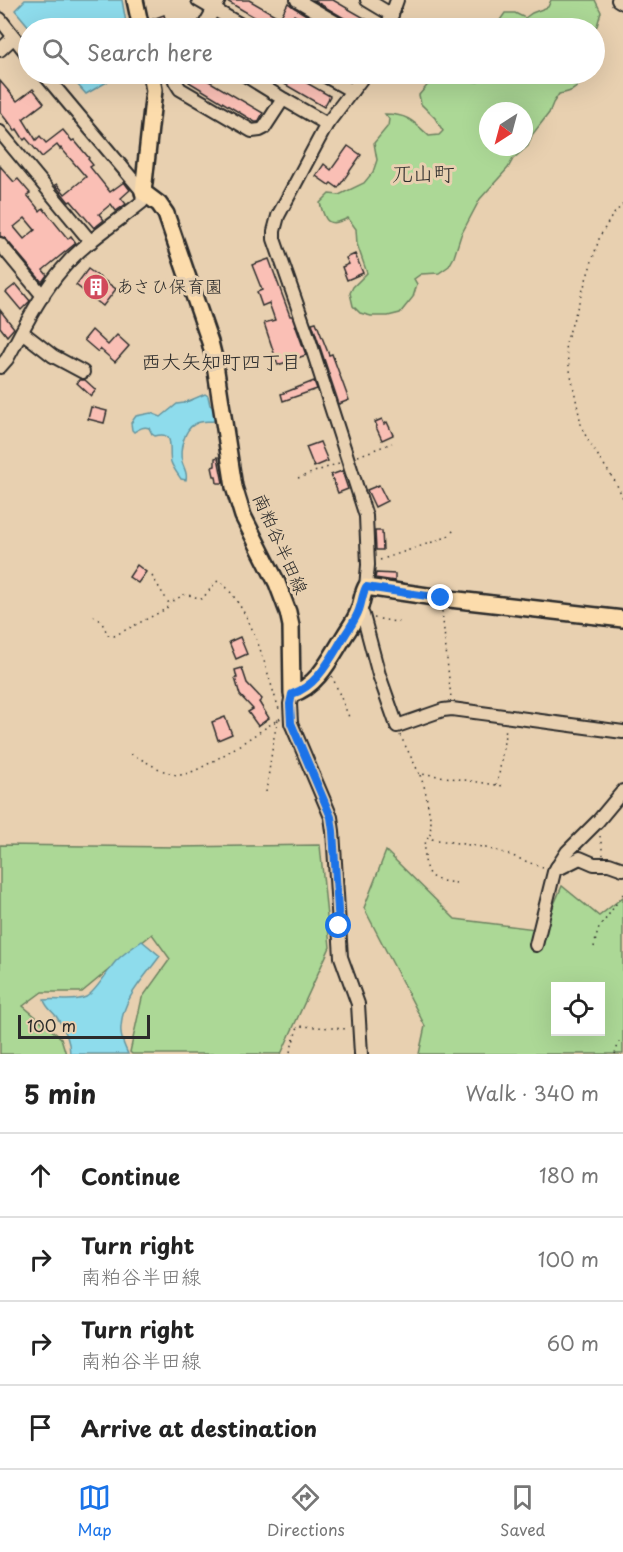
<!DOCTYPE html>
<meta charset="utf-8">
<style>
:root{--surface:#fff;--page:#f6f6f6;--text:#222;--muted:#767676;--line:#e0e0e0;--accent:#1a73e8}
body{margin:0;font-family:"Playpen Sans","Klee One",sans-serif;background:var(--page);color:var(--text)}
.controls{position:absolute;right:18px;bottom:18px;display:grid;overflow:hidden;border-radius:0px;box-shadow:0 6px 24px #0002}
.controls button{width:54px;height:54px;display:grid;place-items:center;padding:0;border:0;border-bottom:2px solid var(--line);background:var(--surface);color:var(--text);font:30px sans-serif}
.compass{position:absolute;left:479px;top:102px;width:54px;height:54px;border-radius:50%;background:var(--surface);box-shadow:0 6px 24px #0002;rotate:216deg}
.scale{position:absolute;left:18px;bottom:15px;width:132px;box-sizing:border-box;padding-left:6px;border:3px solid #2b2b2b;border-top:0;font-size:16px;line-height:21px;white-space:nowrap;color:#2b2b2b;-webkit-text-stroke:4px #e8d0b0;paint-order:stroke}
.stop{position:absolute;width:18px;height:18px;margin:-14px;border:4px solid #1a73e8;border-radius:50%;background:#fff}
.stop.end{background:#1a73e8;border-color:#fff;box-shadow:0 2px 6px #0008}
.list{margin:0;padding:0;list-style:none}
h2{display:flex;justify-content:space-between;align-items:center;height:78px;margin:0;padding:0 24px;font-size:26px}
h2 small{font-size:20px;font-weight:400;color:var(--muted)}
.list li{display:grid;grid-template-columns:39px 1fr auto;gap:18px;align-items:center;box-sizing:border-box;height:84px;padding:0 24px;border-top:2px solid var(--line)}
.list b{display:block;font-size:22px;white-space:nowrap}
.list p{margin:0;font-size:20px;white-space:nowrap;color:var(--muted)}
.list em{font-size:20px;font-style:normal;color:var(--muted)}
.icon{flex:none;width:33px;height:33px;fill:none;stroke:currentColor;stroke-width:2;stroke-linecap:round;stroke-linejoin:round}
.map{position:relative;flex:none;width:623px;height:1054px;overflow:hidden}
.search{position:absolute;background:var(--surface);box-shadow:0 6px 24px #0002;left:18px;right:18px;top:18px;height:66px;display:flex;align-items:center;gap:15px;box-sizing:border-box;padding:0 21px;border-radius:33px;color:var(--muted);font-size:22px}
.sheet{height:414px;background:var(--surface)}
nav{display:flex;justify-content:space-around;align-items:center;box-sizing:border-box;height:84px;border-top:2px solid var(--line);background:var(--surface);font-size:16px;color:var(--muted)}
nav a{display:grid;justify-items:center;gap:3px}
nav .on{color:var(--accent)}
.map>svg:first-child{display:block}
.green{fill:#acd896;stroke:#6c8260;stroke-width:1.5;fill-rule:evenodd}
.water{fill:#8edcec;stroke:#66959f;stroke-width:1.5}
.building{fill:#fabfb5;stroke:#2b2b2b;stroke-width:1.5;fill-rule:evenodd}
.lines{fill:none;stroke-linecap:round;stroke-linejoin:round}
.minor-casing{stroke:#2b2b2b;stroke-width:16}
.major-casing{stroke:#2b2b2b;stroke-width:20}
.path{stroke:#2b2b2b;stroke-width:1.5;stroke-dasharray:1.5 4.5;stroke-linecap:butt}
.minor{stroke:#e8d0b0;stroke-width:12}
.major{stroke:#fcdcac;stroke-width:15}
.route{stroke:#1a73e8;stroke-width:8}
.labels{text-anchor:middle;stroke-width:6;stroke-linejoin:round;paint-order:stroke}
.poi-label{font-size:18px;fill:#2b2b2b;stroke:#e8d0b0;text-anchor:start}
.street-label{font-size:18px;fill:#2b2b2b;stroke:#e8d0b0}
.neighbourhood-label{font-size:20px;fill:#2b2b2b;stroke:#e8d0b0}
.quarter-label{font-size:21px;fill:#2b2b2b;stroke:#e8d0b0}
</style>
<div class="map">
<svg width="623" height="1054" viewBox="0 0 623 1054">
<rect width="100%" height="100%" fill="#e8d0b0"/>
<filter id="ink" filterUnits="userSpaceOnUse"><feTurbulence type="fractalNoise" baseFrequency=".0167" numOctaves="2"/><feDisplacementMap in="SourceGraphic" scale="12" xChannelSelector="R" yChannelSelector="G"/><feConvolveMatrix kernelMatrix="1 2 1 2 8 2 1 2 1" color-interpolation-filters="sRGB"/></filter>
<g filter="url(#ink)">
<g class="green">
<polygon points="551,0 595,0 601,12 597,26 593,28 502,28 498,23 505,13 515,13 525,18 532,13 548,7"/>
<path d="M489 74H584C579 87 574 92 559 94L553 103 549 113 532 135 528 146 513 159 508 168 480 199 461 235 454 257 449 266 439 273 421 274 414 279 417 284 413 297 400 313 388 316H371L360 313 353 306 350 293 353 287 367 273 357 244 356 229 348 218C328 228 325 222 320 203L329 194 339 195 364 183 373 172 377 160 374 143 388 126 389 119 385 114C408 114 414 122 429 136L439 135 443 131 435 118 421 104 419 95 431 81 440 77 450 82 464 78 471 81 478 82ZM488 111H524V147H488Z"/>
<polygon points="0,845 179,847 320,845 330,947 281,1054 132,1054 130,1052 142,998 170,959 152,934 82,992 42,992 23,1006 61,1038 66,1054 0,1054"/>
<path d="M386 851 455 919 543 930 562 886 599 916 623 897V1054H419L425 1026 364 908ZM556 987H600V1032H556Z"/>
</g>
<g class="water">
<polygon points="25,0 122,0 127,28 30,28 15,10"/>
<polygon points="68,74 121,74 86,94"/>
<path d="M205 394 208 396 210 405 217 410 214 421C207 422 202 420 195 424 184 429 179 451 182 462 184 469 188 473 186 480L181 479C177 473 173 468 171 462 168 450 176 430 155 436L152 434 149 428C143 426 139 429 134 432L132 430 131 423 136 416 151 413 161 417 177 404 184 403Z"/>
<path d="M142 941 160 956C145 977 122 999 121 1027 120 1037 124 1045 128 1054H70C70 1039 65 1028 56 1016 51 1010 46 1007 44 1000 57 998 73 1003 86 997 97 991 107 971 116 961 124 953 133 947 142 941Z"/>
</g>
<g class="building">
<polygon points="227,0 249,0 280,18 288,3 293,7 316,21 312,26 294,15 286,28 273,28 227,1"/>
<polygon points="313,0 333,0 373,23 370,28 359,28 349,21"/>
<polygon points="164,15 168,28 156,28 153,19"/>
<polygon points="194,74 197,74 263,113 258,122 255,122 189,82"/>
<polygon points="267,74 291,74 330,96 324,107"/>
<polygon points="0,81 17,101 33,89 44,103 23,119 36,140 40,136 46,143 63,130 72,141 74,140 89,158 88,159 93,165 90,167 110,192 124,182 130,190 121,198 126,204 116,211 111,204 99,214 104,220 94,228 71,201 69,202 55,185 57,184 65,194 86,177 61,148 60,149 57,145 42,157 26,138 24,140 17,129 15,131 8,121 8,122 0,112"/>
<polygon points="348,146 361,155 338,188 331,183 329,185 316,176 324,164 331,170"/>
<path d="M0 166 14 182 18 179 30 193 27 195 40 211 43 208 68 239 71 236 76 243 43 270 47 275 42 282 6 239 0 236ZM25 218 35 230 24 239 14 227Z"/>
<polygon points="355,254 363,273 347,280 342,267 349,264 346,258"/>
<polygon points="269,259 290,316 292,316 306,355 278,365 264,323 275,320 269,303 262,306 257,292 262,290 252,265"/>
<polygon points="88,269 116,289 103,306 76,285"/>
<polygon points="16,284 30,301 21,310 6,292"/>
<polygon points="0,310 14,328 7,336 0,327"/>
<polygon points="316,322 329,355 332,354 349,400 339,404 312,323"/>
<polygon points="92,330 108,345 117,335 129,346 115,362 100,349 98,352 84,340"/>
<polygon points="80,380 85,380 96,390 91,396 77,383"/>
<polygon points="314,381 317,389 283,401 281,394"/>
<polygon points="91,407 107,411 104,423 88,419"/>
<polygon points="382,419 384,424 387,422 393,435 382,440 376,427 377,426 375,422"/>
<polygon points="320,442 328,461 314,467 306,447"/>
<polygon points="218,457 223,483 217,483 216,476 214,476 212,467 215,466 215,458"/>
<polygon points="342,471 348,489 338,493 331,475"/>
<polygon points="379,485 387,501 375,507 367,490"/>
<polygon points="375,531 382,531 383,550 376,550"/>
<polygon points="137,565 146,572 138,583 129,577"/>
<polygon points="376,573 395,574 395,581 375,578"/>
<polygon points="240,637 247,654 236,659 229,642"/>
<polygon points="242,668 247,683 262,699 259,702 269,718 258,726 248,712 253,709 240,695 235,678 237,678 235,670"/>
<polygon points="225,717 232,734 218,740 212,722"/>
</g>
<g class="lines">
<defs>
<g id="minor">
<polyline points="198,0 246,28"/>
<polyline points="297,0 345,28"/>
<polyline points="367,0 392,15"/>
<polyline points="618,0 623,3"/>
<polyline points="0,19 28,55"/>
<polyline points="203,28 219,0"/>
<polyline points="387,28 397,0"/>
<polyline points="0,50 14,37"/>
<polyline points="177,74 175,81 180,89 252,131 260,130 264,128 281,102 285,100 327,124"/>
<polyline points="243,74 285,100"/>
<polyline points="322,74 352,91"/>
<polyline points="365,74 327,124 278,216 274,231 274,239 311,345 366,516 368,565 366,587"/>
<polyline points="0,132 91,242"/>
<polyline points="0,244 43,296"/>
<polyline points="22,332 53,356 83,372"/>
<path d="M0 367 7 359C24 328 40 294 63 268 85 242 116 223 142 202L143 192 44 74"/>
<polyline points="358,612 363,615 379,675 397,726 443,710 452,709 623,732"/>
<polyline points="292,694 290,704 291,723 331,817 333,831 341,957 358,1004 361,1054"/>
<polyline points="557,867 562,867 580,858 594,864 609,864 623,869"/>
<polyline points="536,945 554,872 567,852 598,821 623,791"/>
</g>
<g id="major">
<polyline points="135,0 141,28"/>
<path d="M151 74 154 90 143 192 159 204 166 214 210 342 214 358 234 487 243 516 277 583 288 612 291 626 292 694C318 686 331 657 345 635 350 627 356 619 359 610 362 602 362 595 366 587L441 598 623 619"/>
</g>
</defs>
<use href="#minor" class="minor-casing"/>
<use href="#major" class="major-casing"/>
<g class="path">
<polyline points="623,204 612,216 600,236 565,346 581,424 587,439 616,483 623,498"/>
<polyline points="358,456 392,443"/>
<polyline points="298,478 339,463"/>
<polyline points="380,560 447,537 455,529"/>
<path d="M152 576 168 602H171L185 594 202 599 216 582 219 581C228 587 234 597 240 606 260 638 267 674 279 709"/>
<polyline points="442,611 451,698"/>
<polyline points="94,616 101,621 108,635 114,636 166,609 170,603"/>
<polyline points="374,618 402,623"/>
<polyline points="332,676 349,717"/>
<polyline points="400,735 420,775 426,774 503,786"/>
<path d="M131 754C146 761 162 773 178 775 199 776 260 730 281 718"/>
<polyline points="420,775 425,789 431,823 430,836 432,839 482,847 505,853 543,868"/>
<polyline points="496,785 499,775 506,728"/>
<polyline points="266,792 274,737 278,719"/>
<polyline points="600,836 603,855"/>
<path d="M428 837C424 843 425 849 425 856 425 880 436 880 456 883"/>
<polyline points="594,947 598,930 623,894"/>
<polyline points="290,1052 297,1029 299,1026 349,1029"/>
<polyline points="615,1054 620,1039"/>
</g>
<use href="#minor" class="minor"/>
<use href="#major" class="major"/>
</g>
</g>
<g class="lines" filter="url(#ink)">
<path class="route" d="M339 926 333 831 331 817 291 723 290 704 292 694C318 686 331 657 345 635 350 627 356 619 359 610 362 602 362 595 366 587L441 598"/>
</g>
<defs>
<symbol id="building-disc" viewBox="-11 -11 22 22"><circle r="9.5" fill="#d1495b" stroke="#e8d0b0"/><path d="M-4-6H4V6H1V3H-1V6H-4ZM-2.5-4.3h1.7v1.8h-1.7ZM.8-4.3h1.7v1.8H.8ZM-2.5-1h1.7V.8h-1.7ZM.8-1h1.7V.8H.8Z" fill="#fff"/></symbol>
</defs>
<g fill-rule="evenodd">
<use href="#building-disc" x="81" y="272" width="30" height="30"/>
</g>
<g class="labels">
<g class="poi-label">
<text x="116" y="293">あさひ保育園</text>
</g>
<g class="street-label">
<text transform="translate(280 544) rotate(66)" y="6">南粕谷半田線</text>
</g>
<g class="neighbourhood-label">
<text x="221" y="369">西大矢知町四丁目</text>
</g>
<g class="quarter-label">
<text x="423" y="181">兀山町</text>
</g>
</g>
</svg>
<div class="controls">
<button><svg class="icon" aria-label="locate" viewBox="0 0 24 24"><circle cx="12" cy="12" r="6"/><path d="M12 2v4M12 18v4M2 12h4M18 12h4"/></svg></button>
</div>
<svg class="compass" viewBox="-18 -18 36 36"><path d="M0-13l5 13h-10z" fill="#e53935"/><path d="M0 13l5-13h-10z" fill="#767676"/></svg>
<div class="scale">100 m</div>
<div class="stop" style="left:339px;top:926px"></div>
<div class="stop end" style="left:441px;top:598px"></div>
<div class="search"><svg class="icon" aria-label="search" viewBox="0 0 24 24"><circle cx="10" cy="10" r="6"/><path d="M15 15l6 6"/></svg>Search here</div>
</div>
<section class="sheet">
<h2>5 min<small>Walk · 340 m</small></h2>
<ul class="list">
<li><svg class="icon" aria-label="ahead" viewBox="0 0 24 24"><path d="M12 20V5M6 11l6-6 6 6"/></svg><div><b>Continue</b></div><em>180 m</em></li>
<li><svg class="icon" aria-label="right" viewBox="0 0 24 24"><path d="M7 20v-9h11M14 6l5 5-5 5"/></svg><div><b>Turn right</b><p>南粕谷半田線</p></div><em>100 m</em></li>
<li><svg class="icon" aria-label="right" viewBox="0 0 24 24"><path d="M7 20v-9h11M14 6l5 5-5 5"/></svg><div><b>Turn right</b><p>南粕谷半田線</p></div><em>60 m</em></li>
<li><svg class="icon" aria-label="arrive" viewBox="0 0 24 24"><path d="M6 21V4h12l-3 4 3 4H6"/></svg><div><b>Arrive at destination</b></div></li>
</ul>
</section>
<nav>
<a class="on"><svg class="icon" aria-label="map" viewBox="0 0 24 24"><path d="M3 6l6-2 6 2 6-2v14l-6 2-6-2-6 2zM9 4v14M15 6v14"/></svg>Map</a>
<a><svg class="icon" aria-label="directions" viewBox="0 0 24 24"><path d="M12 3l9 9-9 9-9-9zM9 14v-3h6M13 9l2 2-2 2"/></svg>Directions</a>
<a><svg class="icon" aria-label="saved" viewBox="0 0 24 24"><path d="M7 4h10v16l-5-4-5 4z"/></svg>Saved</a>
</nav>
